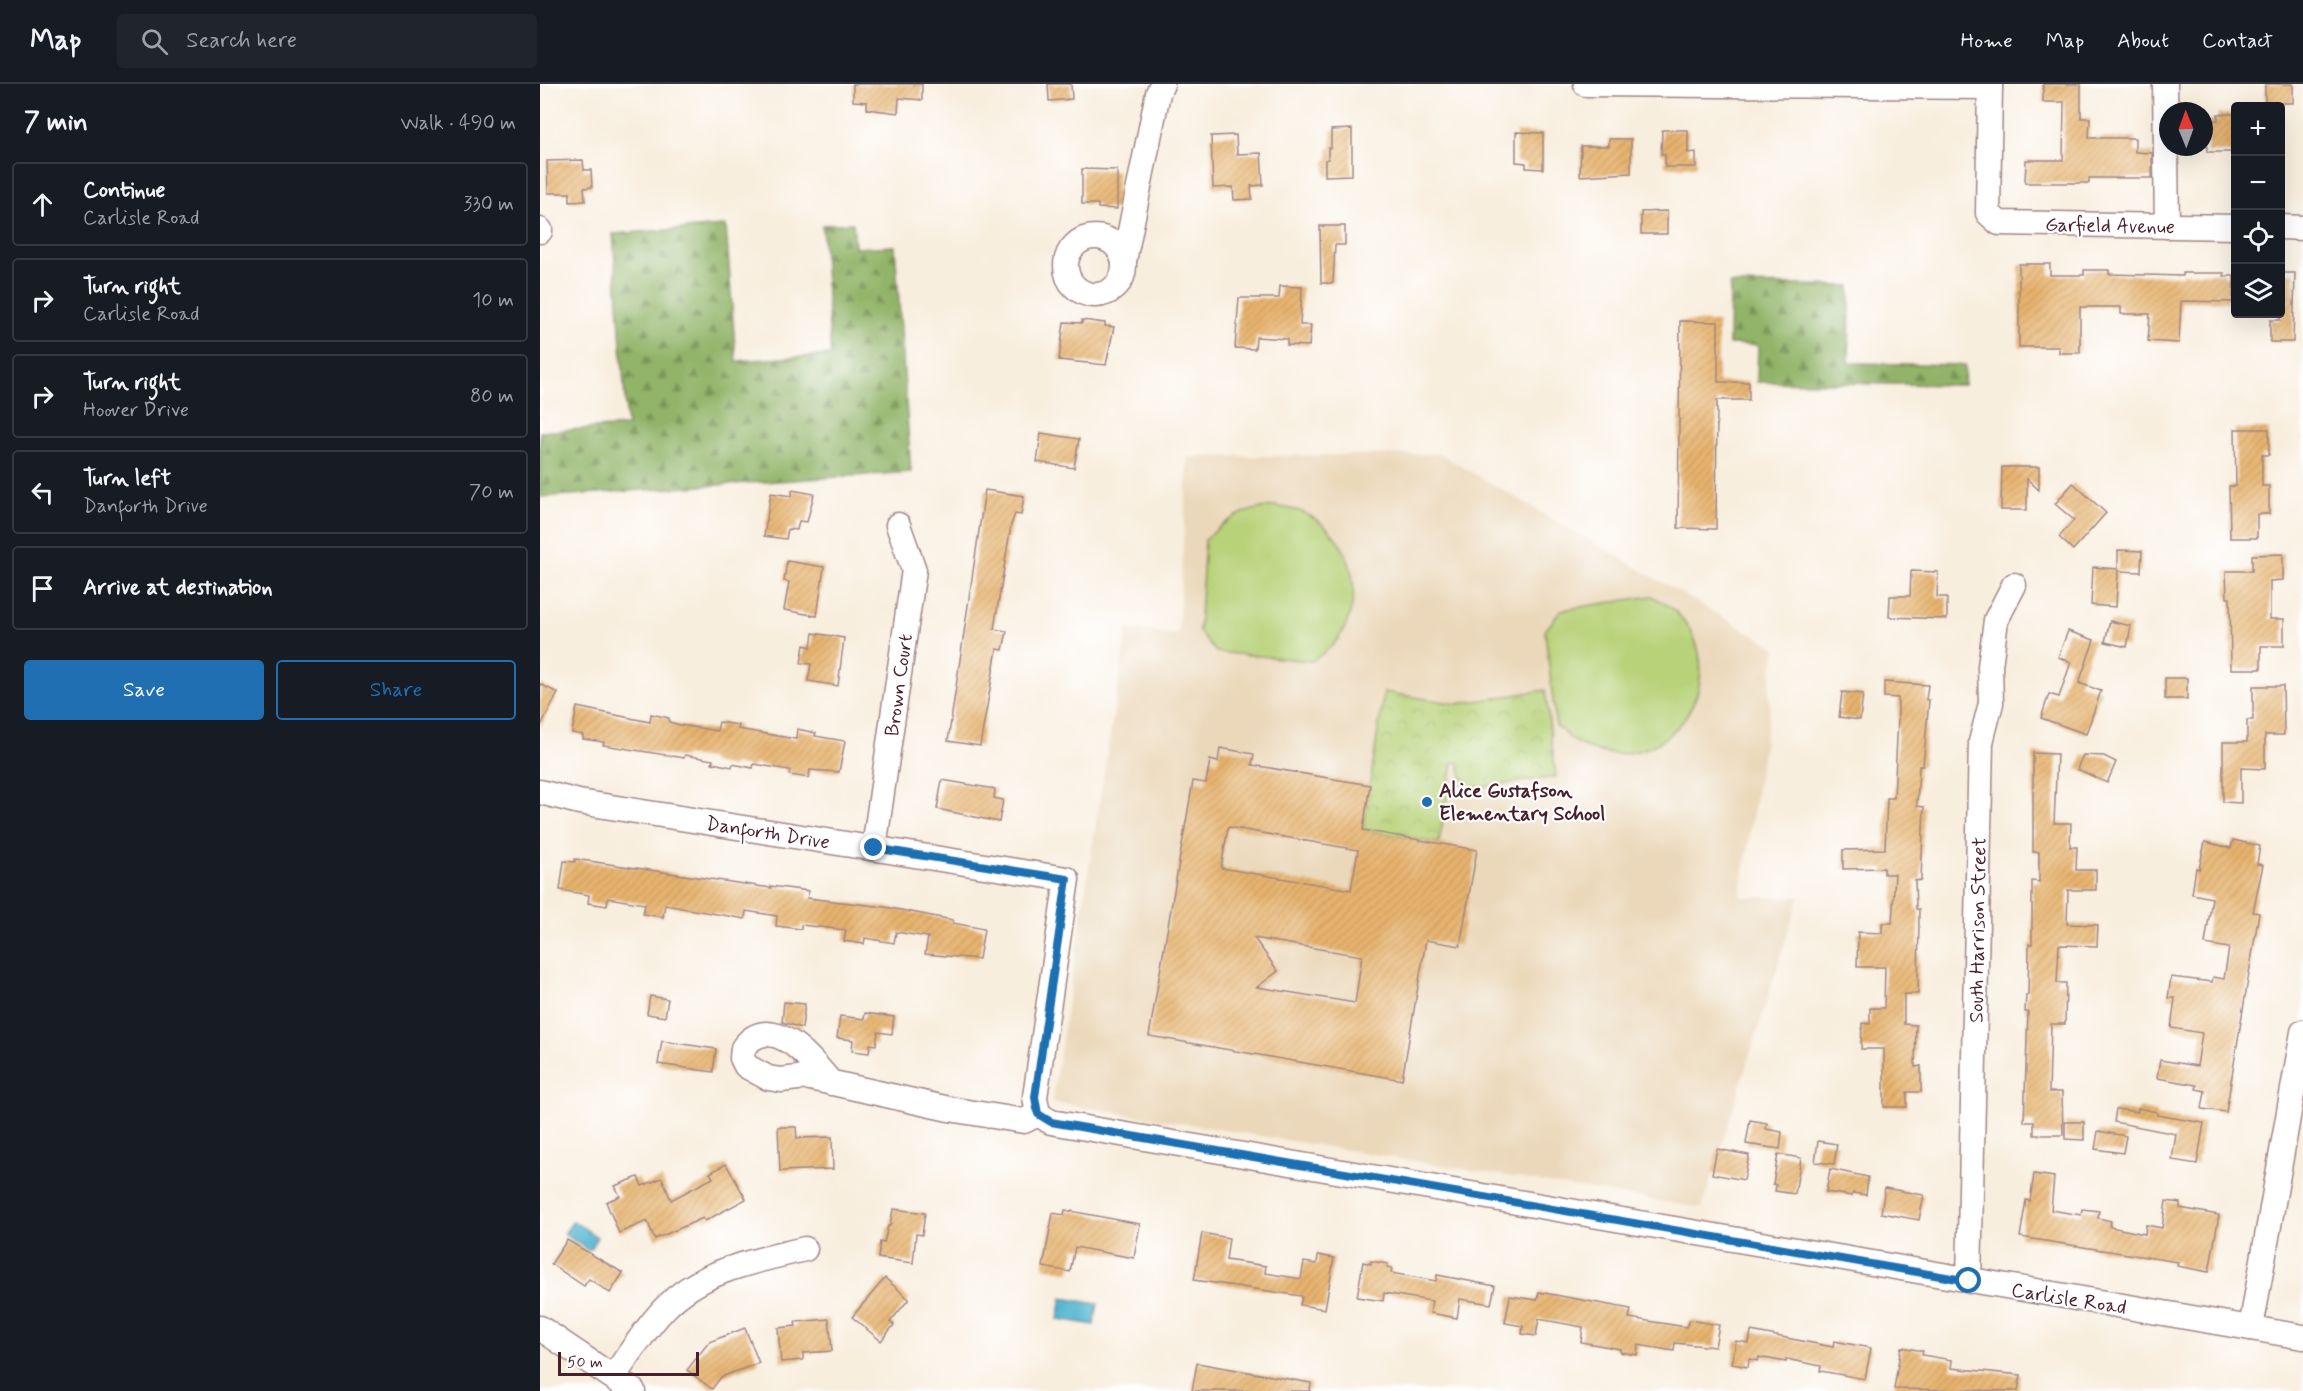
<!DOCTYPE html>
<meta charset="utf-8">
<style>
:root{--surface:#171b24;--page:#20242c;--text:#f1f3f6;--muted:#9ea1a6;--line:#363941;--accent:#1f6fb2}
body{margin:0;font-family:Mynerve,sans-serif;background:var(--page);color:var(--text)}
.controls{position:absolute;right:18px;top:18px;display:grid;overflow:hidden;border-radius:6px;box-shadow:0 6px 24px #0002}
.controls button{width:54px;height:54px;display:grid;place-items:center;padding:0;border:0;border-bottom:2px solid var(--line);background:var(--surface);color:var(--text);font:30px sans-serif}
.compass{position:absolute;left:1619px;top:18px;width:54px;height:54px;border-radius:50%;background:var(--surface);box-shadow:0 6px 24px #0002;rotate:359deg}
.scale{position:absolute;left:18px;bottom:15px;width:141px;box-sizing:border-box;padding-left:6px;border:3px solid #4a1f2b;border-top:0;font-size:16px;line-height:21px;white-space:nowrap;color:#4a1f2b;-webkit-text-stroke:4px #fff;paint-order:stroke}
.stop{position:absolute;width:18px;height:18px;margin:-14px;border:4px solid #1f6fb2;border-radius:50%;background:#fff}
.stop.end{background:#1f6fb2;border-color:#fff;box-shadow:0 2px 6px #0008}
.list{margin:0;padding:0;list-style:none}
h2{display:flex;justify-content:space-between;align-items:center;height:78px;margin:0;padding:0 24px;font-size:26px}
h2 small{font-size:20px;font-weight:400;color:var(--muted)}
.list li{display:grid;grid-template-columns:39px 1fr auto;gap:18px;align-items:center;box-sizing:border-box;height:84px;margin:0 12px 12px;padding:0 12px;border:2px solid var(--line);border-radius:6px}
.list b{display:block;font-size:22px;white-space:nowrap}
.list p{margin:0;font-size:20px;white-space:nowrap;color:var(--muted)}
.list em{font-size:20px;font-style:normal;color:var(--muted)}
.actions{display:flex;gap:12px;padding:18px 24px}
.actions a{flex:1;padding:14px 0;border:2px solid var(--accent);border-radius:6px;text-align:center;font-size:21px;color:var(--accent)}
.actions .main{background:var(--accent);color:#fff}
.icon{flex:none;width:33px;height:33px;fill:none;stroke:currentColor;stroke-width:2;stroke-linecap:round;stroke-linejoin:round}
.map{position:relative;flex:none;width:1763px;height:1307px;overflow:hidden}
header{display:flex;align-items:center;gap:36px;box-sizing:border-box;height:84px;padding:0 30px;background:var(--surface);border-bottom:2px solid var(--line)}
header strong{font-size:28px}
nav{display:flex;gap:33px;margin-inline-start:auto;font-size:21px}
.search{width:420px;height:54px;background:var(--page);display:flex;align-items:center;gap:15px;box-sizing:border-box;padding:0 21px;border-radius:6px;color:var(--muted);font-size:22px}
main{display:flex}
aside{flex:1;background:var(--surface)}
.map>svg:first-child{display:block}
.built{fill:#ebd8ba}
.green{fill:#b7d278;stroke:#807852;stroke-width:1.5}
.forest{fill:url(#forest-firs);stroke:#6e6a4a;stroke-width:1.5}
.park{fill:url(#park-crowns);stroke:#807852;stroke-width:1.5}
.water{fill:#51b5d0;stroke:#4e6a7e;stroke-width:1.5}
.building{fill:url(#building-hatch);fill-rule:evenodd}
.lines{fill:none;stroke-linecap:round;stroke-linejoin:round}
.minor-casing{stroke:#a18684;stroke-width:27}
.minor{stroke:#fff;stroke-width:24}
.route{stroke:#1f6fb2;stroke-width:8}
.poi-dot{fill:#1f6fb2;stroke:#fff;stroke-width:2}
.labels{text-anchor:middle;stroke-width:4.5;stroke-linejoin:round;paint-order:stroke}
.street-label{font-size:20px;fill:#4a1f2b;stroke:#fff}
.poi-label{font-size:20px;font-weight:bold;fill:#4a1f2b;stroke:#fff;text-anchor:start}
</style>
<header>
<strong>Map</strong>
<div class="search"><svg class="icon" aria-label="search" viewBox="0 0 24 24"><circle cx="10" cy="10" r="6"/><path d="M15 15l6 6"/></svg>Search here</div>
<nav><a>Home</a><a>Map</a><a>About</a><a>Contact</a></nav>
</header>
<main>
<aside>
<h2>7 min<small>Walk · 490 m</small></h2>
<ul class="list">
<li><svg class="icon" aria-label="ahead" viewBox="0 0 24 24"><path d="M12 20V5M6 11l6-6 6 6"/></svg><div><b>Continue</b><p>Carlisle Road</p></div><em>330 m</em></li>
<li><svg class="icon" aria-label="right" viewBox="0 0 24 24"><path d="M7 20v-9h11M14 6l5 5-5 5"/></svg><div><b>Turn right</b><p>Carlisle Road</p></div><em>10 m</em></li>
<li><svg class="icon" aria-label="right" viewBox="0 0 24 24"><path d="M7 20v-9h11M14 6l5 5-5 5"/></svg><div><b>Turn right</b><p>Hoover Drive</p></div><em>80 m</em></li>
<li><svg class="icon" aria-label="left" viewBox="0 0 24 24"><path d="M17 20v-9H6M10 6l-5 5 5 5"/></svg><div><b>Turn left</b><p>Danforth Drive</p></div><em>70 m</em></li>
<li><svg class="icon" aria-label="arrive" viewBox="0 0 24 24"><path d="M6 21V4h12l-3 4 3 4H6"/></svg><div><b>Arrive at destination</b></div></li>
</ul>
<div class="actions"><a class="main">Save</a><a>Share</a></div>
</aside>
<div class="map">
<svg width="1763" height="1307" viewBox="0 0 1763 1307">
<defs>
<pattern id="forest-firs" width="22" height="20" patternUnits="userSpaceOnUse" patternTransform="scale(1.5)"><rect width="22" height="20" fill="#91b468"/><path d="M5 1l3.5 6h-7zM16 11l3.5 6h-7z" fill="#789256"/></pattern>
<pattern id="park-crowns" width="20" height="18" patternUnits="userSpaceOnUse" patternTransform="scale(1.5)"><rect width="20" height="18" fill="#b7d278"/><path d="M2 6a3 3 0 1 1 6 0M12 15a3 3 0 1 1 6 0" fill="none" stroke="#9fb468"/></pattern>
<pattern id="building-hatch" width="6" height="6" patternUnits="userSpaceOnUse" patternTransform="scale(1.5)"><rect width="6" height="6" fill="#e7b46e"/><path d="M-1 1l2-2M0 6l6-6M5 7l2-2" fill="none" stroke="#c89a5f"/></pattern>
</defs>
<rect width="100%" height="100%" fill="#fff"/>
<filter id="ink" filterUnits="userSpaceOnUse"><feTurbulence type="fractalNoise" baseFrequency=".0167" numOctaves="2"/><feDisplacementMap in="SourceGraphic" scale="12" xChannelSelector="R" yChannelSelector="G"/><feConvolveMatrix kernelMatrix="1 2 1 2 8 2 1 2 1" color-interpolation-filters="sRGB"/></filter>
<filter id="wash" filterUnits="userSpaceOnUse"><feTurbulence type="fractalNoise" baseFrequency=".008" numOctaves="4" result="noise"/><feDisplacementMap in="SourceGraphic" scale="24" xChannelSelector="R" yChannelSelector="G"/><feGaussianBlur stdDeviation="1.35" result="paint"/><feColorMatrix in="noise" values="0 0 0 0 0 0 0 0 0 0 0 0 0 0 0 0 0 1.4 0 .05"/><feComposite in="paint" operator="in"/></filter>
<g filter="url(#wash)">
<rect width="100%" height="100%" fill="#f8eede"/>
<polygon class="built" points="900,370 1236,564 1229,605 1230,623 1200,813 1259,813 1162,1124 512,1018 587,545 638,551 648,373"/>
<g class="green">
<path d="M735 422C744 424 754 425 762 428 814 450 830 516 794 560 788 566 779 572 772 577L676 568 659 548 665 456C689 433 702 426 735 422Z"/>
<path d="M1112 512C1119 517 1129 521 1135 527 1204 595 1121 705 1037 659 1030 655 1023 647 1016 642L1005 547 1021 526Z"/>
</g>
<g class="forest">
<polygon points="313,139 315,164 355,162 371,388 0,413 0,348 87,342 73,150 186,142 196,277 291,271 282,141"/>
<polygon points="1190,200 1310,202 1309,279 1425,281 1424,301 1217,298 1218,261 1189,260"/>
</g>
<polygon class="park" points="1005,606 1016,693 925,705 919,679 913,678 899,759 823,746 844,608 917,620"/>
<g class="water">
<polygon points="33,1137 57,1153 52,1164 48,1166 24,1150"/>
<polygon points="522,1214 558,1220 554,1241 518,1235"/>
</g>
<g id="blocks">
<g class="building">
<polygon points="313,0 382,0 382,16 359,14 358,29 327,25 327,18 313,17"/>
<polygon points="508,0 531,0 532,15 509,17"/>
<polygon points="1503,0 1541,0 1541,34 1550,34 1549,54 1595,54 1595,68 1612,69 1612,94 1549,94 1549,99 1485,99 1486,76 1523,76 1524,18 1503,18"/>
<rect x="1725" y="0" width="28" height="19"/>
<polygon points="1678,30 1695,30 1695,68 1667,68 1667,37 1678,36"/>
<polygon points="812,45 812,91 785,92 785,76 788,75 788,64 791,64 791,46"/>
<polygon points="1122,46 1148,46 1148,69 1156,68 1156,83 1125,83 1125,70 1121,70"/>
<polygon points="976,48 1003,49 1003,85 986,84 986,79 976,78"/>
<polygon points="696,51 697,70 721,69 723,101 711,102 712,115 694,116 693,103 673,104 671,52"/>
<polygon points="1069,55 1091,55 1091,89 1040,92 1041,62 1069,62"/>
<polygon points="43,76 44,86 51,86 52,103 44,104 45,117 30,118 30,109 8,109 7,77"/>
<polygon points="542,85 577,86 577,125 558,124 558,120 542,120"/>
<polygon points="1127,127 1127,150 1101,150 1101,128"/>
<polygon points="780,142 805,142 805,161 795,161 793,199 781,199"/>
<polygon points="1479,180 1510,180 1510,191 1544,191 1544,186 1569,186 1569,190 1643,192 1643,189 1684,189 1684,192 1694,192 1693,218 1641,217 1639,259 1608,257 1610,230 1581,230 1581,223 1540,223 1540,269 1519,269 1519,263 1479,263"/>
<polygon points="1740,189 1755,189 1753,258 1730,258 1730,236 1740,236"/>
<polygon points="740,202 762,203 760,241 771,241 769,262 747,261 747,255 716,253 715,265 695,264 699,214 739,214"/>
<polygon points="542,236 565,239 565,242 574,243 566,281 519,276 524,238 542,239"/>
<polygon points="1140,237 1178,238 1178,298 1209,298 1209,316 1177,316 1176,445 1138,444"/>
<polygon points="1695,345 1729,345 1729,371 1722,371 1722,402 1729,402 1729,430 1717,430 1717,454 1690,454 1689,402 1696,402"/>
<polygon points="501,349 539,355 534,384 497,378"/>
<polygon points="1462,383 1499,383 1499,406 1487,395 1487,426 1461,426"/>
<polygon points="1533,399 1566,429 1533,466 1519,453 1534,436 1515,420"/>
<polygon points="252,406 274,410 267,438 259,437 257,446 248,445 246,455 224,452 231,409 252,412"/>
<polygon points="445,406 484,412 481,431 475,430 471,441 454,545 467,547 463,566 457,565 440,662 408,657"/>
<polygon points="1578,466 1602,467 1601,488 1578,487 1576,523 1551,521 1553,483 1578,485"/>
<polygon points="1743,470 1743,496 1730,497 1730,535 1744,535 1744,562 1721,562 1721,585 1691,585 1690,514 1687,514 1686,487 1712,487 1712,471"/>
<polygon points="247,477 284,483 277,532 244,526 249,498 244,497"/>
<polygon points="1371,487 1398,488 1397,513 1407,513 1407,535 1349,533 1350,512 1370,512"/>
<polygon points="1570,537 1591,542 1587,563 1565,558"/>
<polygon points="1528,547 1554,556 1539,599 1561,607 1546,650 1501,634 1509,610 1519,613 1531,578 1518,573"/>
<polygon points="273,549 304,554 298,602 268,597 271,580 261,579 264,561 271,563"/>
<rect x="1625" y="594" width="22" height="21"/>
<polygon points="1344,598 1388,601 1386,616 1389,616 1383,682 1379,682 1377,722 1384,723 1381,796 1375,797 1376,825 1379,825 1378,910 1364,910 1364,940 1376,941 1375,983 1381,982 1381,1008 1367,1008 1367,1023 1344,1023 1344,965 1321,965 1322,939 1330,940 1330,924 1344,924 1345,883 1317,883 1318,848 1342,849 1342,839 1352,839 1355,790 1344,790 1344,784 1303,785 1303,766 1345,765 1347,714 1354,714 1358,634 1358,614 1344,613"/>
<polygon points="0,600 18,609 0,643"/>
<polygon points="1713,602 1743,602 1744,651 1725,651 1725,685 1701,684 1701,719 1683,718 1683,658 1707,658 1707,636 1713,636"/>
<polygon points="1302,608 1323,610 1320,636 1299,633"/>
<polygon points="37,623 110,638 111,630 129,634 129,638 140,641 177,647 179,638 199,641 198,645 256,655 257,645 276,649 275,652 305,657 299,688 270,686 269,694 249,691 250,686 214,680 213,684 193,680 192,683 172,679 173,676 145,671 144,674 63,661 64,658 43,655 43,651 32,649"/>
<path d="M680 664 714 670 712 681 830 701 823 746 937 766 920 862 886 856 862 996 609 952 653 697 666 699 670 676 678 678ZM688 743 818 766 811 806 681 784ZM714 854 822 872 815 919 717 903 738 887Z"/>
<polygon points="1493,669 1517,670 1514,739 1531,739 1530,763 1537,763 1536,786 1556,786 1556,806 1528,806 1527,840 1558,841 1557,862 1519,861 1517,899 1526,899 1525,940 1511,940 1509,1008 1522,1008 1523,1051 1494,1051 1494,1038 1484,1038 1488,928 1485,928 1486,911 1488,911 1489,860 1492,860 1492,797 1499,798 1499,768 1493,768"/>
<polygon points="1543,671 1564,672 1576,678 1567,699 1537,685"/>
<polygon points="402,696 455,705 454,714 463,716 459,738 397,725"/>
<polygon points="1693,756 1720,762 1717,780 1723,781 1713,828 1719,829 1686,1028 1662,1025 1665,1007 1656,1005 1657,1001 1617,994 1620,976 1657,982 1662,949 1631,944 1635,914 1628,914 1631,893 1672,898 1673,893 1684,895 1689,864 1665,860 1672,814 1652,810 1656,784 1659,785 1665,758 1691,764"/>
<polygon points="35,775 231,804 231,802 269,807 267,814 345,823 413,836 413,839 444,845 439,875 385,870 388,853 356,848 354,859 325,854 324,860 304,857 306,846 261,841 261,845 236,842 237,832 206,827 205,835 125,821 123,833 103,830 105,820 68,814 67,822 48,819 49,811 20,806 24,777 35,778"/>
<polygon points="110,912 128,915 125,933 107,930"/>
<polygon points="244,918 265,920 262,944 242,938"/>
<polygon points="325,929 354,933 352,950 338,948 336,961 330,960 329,969 312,967 313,956 297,954 300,932 324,935"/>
<polygon points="122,957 176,965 173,988 118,980"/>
<polygon points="1598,1024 1617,1028 1617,1031 1664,1039 1657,1080 1632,1076 1636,1050 1574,1038 1576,1025 1598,1028"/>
<polygon points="1210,1036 1227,1039 1226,1045 1242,1048 1240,1065 1206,1060"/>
<polygon points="1525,1038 1544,1038 1544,1056 1525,1055"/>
<polygon points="238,1043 256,1043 257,1054 292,1053 293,1085 240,1087"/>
<polygon points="1558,1047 1586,1052 1583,1069 1555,1065"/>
<polygon points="1278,1057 1297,1060 1294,1080 1275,1078"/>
<polygon points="1177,1065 1209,1071 1204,1096 1172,1090"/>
<polygon points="1238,1070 1261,1074 1255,1110 1235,1107 1236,1101 1233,1100"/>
<polygon points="186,1080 206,1115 165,1137 163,1134 115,1155 107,1137 79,1149 66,1118 80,1112 75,1102 98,1093 102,1102 122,1094 131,1116 173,1094 170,1089"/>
<polygon points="1290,1085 1328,1093 1326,1111 1313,1109 1312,1112 1286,1108"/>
<polygon points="1494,1090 1514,1093 1511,1126 1541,1131 1542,1125 1559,1127 1558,1134 1571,1137 1570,1143 1605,1150 1606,1141 1622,1144 1626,1117 1640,1119 1640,1124 1679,1131 1669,1188 1637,1182 1638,1178 1480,1153 1486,1116 1490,1117"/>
<polygon points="1345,1104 1384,1111 1379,1136 1341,1129"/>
<polygon points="353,1125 385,1129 382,1151 376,1150 373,1179 338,1174 340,1158 344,1159 348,1142 350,1142"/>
<polygon points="525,1126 600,1140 594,1174 535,1163 530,1188 503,1183 513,1129 524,1131"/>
<polygon points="662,1149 689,1154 686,1176 726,1182 725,1189 761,1195 764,1178 777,1180 778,1171 794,1174 785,1225 760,1221 762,1212 654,1196"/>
<polygon points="27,1156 83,1189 70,1209 49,1195 44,1202 11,1180"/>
<polygon points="831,1177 848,1180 847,1183 852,1184 851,1189 896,1197 897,1191 955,1202 951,1220 920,1215 917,1234 890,1229 892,1217 844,1209 843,1217 817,1213 823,1178 831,1180"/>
<polygon points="345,1194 369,1215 350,1238 354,1241 341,1257 312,1233"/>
<polygon points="999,1208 1091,1225 1089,1234 1146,1243 1150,1236 1179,1241 1175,1263 1135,1259 1134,1267 1098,1261 1097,1271 1080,1268 1080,1265 1041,1258 1043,1243 999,1235 996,1252 982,1250 983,1242 965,1239 970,1212 997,1216"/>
<polygon points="289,1235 292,1267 263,1269 263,1276 241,1278 238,1244 256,1242 255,1238"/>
<polygon points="205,1244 219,1279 181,1293 172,1305 147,1286 169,1258"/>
<polygon points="1211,1247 1293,1263 1294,1257 1331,1264 1325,1295 1280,1287 1281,1282 1246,1275 1246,1278 1219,1273 1218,1277 1209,1275 1208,1283 1192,1280 1196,1257 1209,1259"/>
<polygon points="1361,1263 1383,1267 1382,1271 1412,1276 1411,1284 1481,1291 1478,1307 1354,1305"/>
<polygon points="657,1279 771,1299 770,1307 652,1307"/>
</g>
</g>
</g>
<g filter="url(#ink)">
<use href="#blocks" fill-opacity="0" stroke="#a18684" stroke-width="1.5"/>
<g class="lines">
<defs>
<g id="minor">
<polyline points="1046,0 1450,3"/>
<polyline points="1450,0 1448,129 1459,139 1696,143"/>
<polyline points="1625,0 1627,142"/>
<polyline points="1740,143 1763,144"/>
<polyline points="0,146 0,147"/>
<circle cx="555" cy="182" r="29"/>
<polyline points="584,177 618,9 622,0"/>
<polyline points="0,708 39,718 527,795 495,1013 498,1030 511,1038 1763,1253"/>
<polyline points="334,764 374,486 358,441"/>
<path d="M291 999C273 977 231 925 203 964L202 974 206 982 228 994 241 996 266 993 409 1025 484 1037 498 1030"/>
<polyline points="1429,1197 1441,658 1451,619 1450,582 1456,536 1474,501"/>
<polyline points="0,1244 93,1307"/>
<polyline points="1711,1244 1763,948"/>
<path d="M73 1293C90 1270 106 1243 126 1223 163 1185 216 1177 265 1165"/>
</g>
</defs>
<use href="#minor" class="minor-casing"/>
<use href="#minor" class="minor"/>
</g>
</g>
<g class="lines" filter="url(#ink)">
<polyline class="route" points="334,764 527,795 495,1013 498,1030 511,1038 1429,1197"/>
</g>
<circle class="poi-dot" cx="887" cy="718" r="6"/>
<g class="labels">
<g class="street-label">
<text transform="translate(1570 141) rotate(1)" y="7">Garfield Avenue</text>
<text transform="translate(358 601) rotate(-82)" y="7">Brown Court</text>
<text transform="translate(228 748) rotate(9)" y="7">Danforth Drive</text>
<text transform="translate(1437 846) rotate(-89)" y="7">South Harrison Street</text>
<text transform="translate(1529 1214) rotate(9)" y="7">Carlisle Road</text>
</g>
<g class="poi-label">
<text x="899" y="713">Alice Gustafson<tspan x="899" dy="23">Elementary School</tspan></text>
</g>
</g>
</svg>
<div class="controls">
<button>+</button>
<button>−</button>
<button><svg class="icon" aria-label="locate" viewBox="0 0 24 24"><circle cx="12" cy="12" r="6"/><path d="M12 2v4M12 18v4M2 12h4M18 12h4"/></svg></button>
<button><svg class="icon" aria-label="layers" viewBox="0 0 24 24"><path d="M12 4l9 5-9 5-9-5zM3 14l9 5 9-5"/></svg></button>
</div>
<svg class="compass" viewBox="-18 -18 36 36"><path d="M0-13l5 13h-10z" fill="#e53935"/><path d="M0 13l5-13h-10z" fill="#9ea1a6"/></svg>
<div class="scale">50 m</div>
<div class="stop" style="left:1429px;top:1197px"></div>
<div class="stop end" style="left:334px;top:764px"></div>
</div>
</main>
